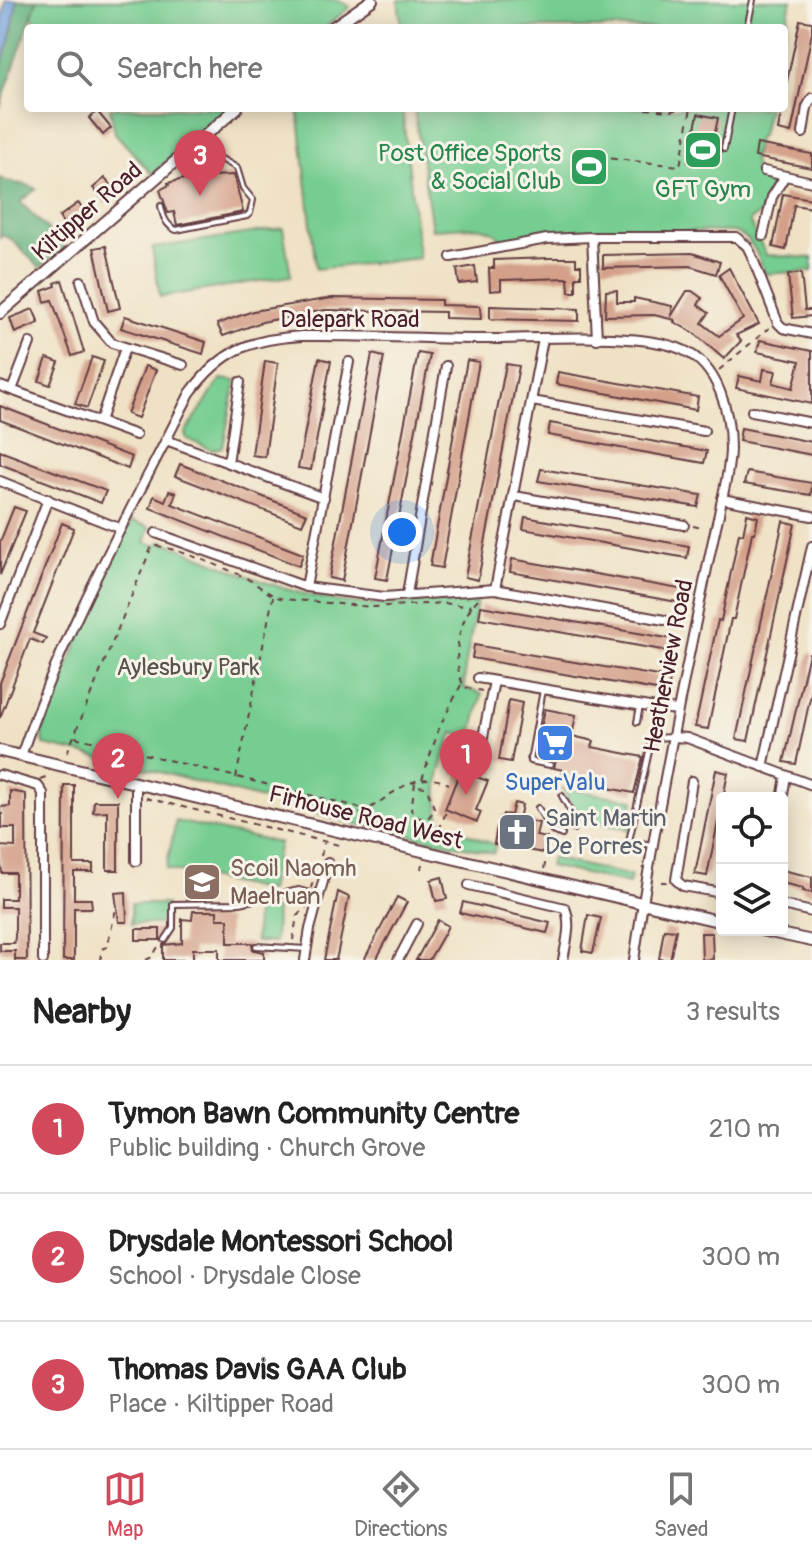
<!DOCTYPE html>
<meta charset="utf-8">
<style>
:root{--surface:#fff;--page:#f2f2f2;--text:#222;--muted:#767676;--line:#e0e0e0;--accent:#d1495b}
body{margin:0;font-family:Pangolin,sans-serif;background:var(--page);color:var(--text)}
.controls{position:absolute;right:24px;bottom:24px;display:grid;overflow:hidden;border-radius:8px;box-shadow:0 4px 20px #0003}
.controls button{width:72px;height:72px;display:grid;place-items:center;padding:0;border:0;border-bottom:2px solid var(--line);background:var(--surface);color:var(--text);font:40px sans-serif}
.you{position:absolute;left:402px;top:532px;width:28px;height:28px;margin:-20px;border:6px solid #fff;border-radius:50%;background:#1a73e8;box-shadow:0 0 0 12px #1a73e833}
.badge{display:grid;place-items:center;width:52px;height:52px;border-radius:50%;background:var(--accent);color:#fff;font-size:26px;font-weight:700}
.pin{position:absolute;translate:-50% -66px;filter:drop-shadow(0 2px 4px #0008)}
.pin::after{content:'';position:absolute;top:42px;width:28px;height:24px;background:inherit;clip-path:polygon(0 0,100% 0,50% 100%)}
.list{margin:0;padding:0;list-style:none}
h2{display:flex;justify-content:space-between;align-items:center;height:104px;margin:0;padding:0 32px;font-size:34px}
h2 small{font-size:26px;font-weight:400;color:var(--muted)}
.list li{display:grid;grid-template-columns:52px 1fr auto;gap:24px;align-items:center;box-sizing:border-box;height:128px;padding:0 32px;border-top:2px solid var(--line)}
.list b{display:block;font-size:30px;white-space:nowrap}
.list p{margin:0;font-size:26px;white-space:nowrap;color:var(--muted)}
.list em{font-size:26px;font-style:normal;color:var(--muted)}
.icon{flex:none;width:44px;height:44px;fill:none;stroke:currentColor;stroke-width:2;stroke-linecap:round;stroke-linejoin:round}
.map{position:relative;flex:none;width:812px;height:960px;overflow:hidden}
.search{position:absolute;background:var(--surface);box-shadow:0 4px 20px #0003;left:24px;right:24px;top:24px;height:88px;display:flex;align-items:center;gap:20px;box-sizing:border-box;padding:0 28px;border-radius:8px;color:var(--muted);font-size:30px}
.sheet{height:488px;background:var(--surface)}
nav{display:flex;justify-content:space-around;align-items:center;box-sizing:border-box;height:112px;border-top:2px solid var(--line);background:var(--surface);font-size:22px;color:var(--muted)}
nav a{display:grid;justify-items:center;gap:4px}
nav .on{color:var(--accent)}
.map>svg:first-child{display:block}
.green{fill:#76cd91;stroke:#60765e;stroke-width:2}
.forest{fill:#60b07b;stroke:#556853;stroke-width:2}
.water{fill:#70a0da;stroke:#5d6082;stroke-width:2}
.building{fill:#d4a08a}
.lines{fill:none;stroke-linecap:round;stroke-linejoin:round}
.service-casing{stroke:#633c42;stroke-width:8}
.minor-casing{stroke:#633c42;stroke-width:12}
.tertiary-casing{stroke:#633c42;stroke-width:14}
.path{stroke:#633c42;stroke-width:2;stroke-dasharray:6 6;stroke-linecap:butt}
.service{stroke:#fff;stroke-width:4}
.minor{stroke:#fff;stroke-width:8}
.tertiary{stroke:#fff;stroke-width:10}
.labels{text-anchor:middle;stroke-width:6;stroke-linejoin:round;paint-order:stroke}
.leisure-label{font-size:24px;fill:#27864d;stroke:#f7f3e8;text-anchor:end}
.street-label{font-size:24px;fill:#4a1f2b;stroke:#f7f3e8}
.park-label{font-size:24px;fill:#57534a;stroke:#f7f3e8}
.shop-label{font-size:24px;fill:#366cbe;stroke:#f7f3e8}
.worship-label{font-size:24px;fill:#5b616d;stroke:#f7f3e8;text-anchor:start}
.education-label{font-size:24px;fill:#785e54;stroke:#f7f3e8;text-anchor:start}
</style>
<div class="map">
<svg width="812" height="960" viewBox="0 0 812 960">
<rect width="100%" height="100%" fill="#f7f3e8"/>
<filter id="ink" filterUnits="userSpaceOnUse"><feTurbulence type="fractalNoise" baseFrequency=".0125" numOctaves="2"/><feDisplacementMap in="SourceGraphic" scale="16" xChannelSelector="R" yChannelSelector="G"/><feConvolveMatrix kernelMatrix="1 2 1 2 8 2 1 2 1" color-interpolation-filters="sRGB"/></filter>
<filter id="wash" filterUnits="userSpaceOnUse"><feTurbulence type="fractalNoise" baseFrequency=".006" numOctaves="4" result="noise"/><feDisplacementMap in="SourceGraphic" scale="32" xChannelSelector="R" yChannelSelector="G"/><feGaussianBlur stdDeviation="1.8" result="paint"/><feColorMatrix in="noise" values="0 0 0 0 0 0 0 0 0 0 0 0 0 0 0 0 0 1.4 0 .05"/><feComposite in="paint" operator="in"/></filter>
<g filter="url(#wash)">
<rect width="100%" height="100%" fill="#efe1c4"/>
<g class="green">
<polygon points="37,0 338,0 350,7 324,28 43,28 32,17"/>
<polygon points="398,0 791,0 784,35 784,28 402,28"/>
<polygon points="110,108 229,108 152,174 115,133"/>
<polygon points="298,108 402,108 419,258 316,269"/>
<path d="M414 108H768L762 134 757 139 753 158 755 175 768 179 771 186 762 212 749 221 766 255 812 258V271L765 274C758 257 754 238 734 232 658 231 577 226 502 241 493 220 452 229 432 229Z"/>
<polygon points="283,228 291,276 160,297 152,248"/>
<polygon points="221,379 236,381 223,447 212,450 187,439 185,433"/>
<path d="M132 521 150 527 145 542 156 545 162 541C224 565 287 597 353 603 394 607 434 600 475 598L477 603 465 667 464 688 482 694 471 737 453 733C439 771 434 783 440 822L495 845 494 853 359 825 133 765 44 745 42 734 104 575Z"/>
<polygon points="562,788 634,800 629,830 580,819"/>
<polygon points="176,821 279,843 269,891 166,869"/>
<polygon points="551,858 631,876 629,884 549,866"/>
<polygon points="166,904 166,924 131,924 131,904"/>
<polygon points="256,907 276,908 275,942 255,942"/>
</g>
<g class="forest">
<polygon points="17,0 37,0 0,107 0,67 10,41"/>
<path d="M0 178C11 186 25 181 36 189L20 202 66 247 40 268 11 239 2 235 0 238Z"/>
</g>
<polygon class="water" points="6,0 17,0 10,41 0,67 0,32"/>
<g id="blocks">
<g class="building">
<polygon points="800,20 812,22 812,33 791,133 778,130 782,109 784,109 784,95"/>
<polygon points="97,111 111,128 103,135 89,118"/>
<polygon points="698,114 718,118 708,166 688,162"/>
<polygon points="757,144 812,154 812,168 755,157"/>
<polygon points="204,174 211,176 234,175 243,212 177,225 174,212 168,213 160,190 169,185 168,183"/>
<polygon points="105,178 113,187 108,192 112,195 105,201 93,188"/>
<polygon points="783,194 812,199 812,208 794,205 786,250 773,247"/>
<polygon points="78,203 85,211 65,226 59,217"/>
<polygon points="106,246 120,308 108,311 94,248"/>
<polygon points="692,253 720,262 716,274 690,266 603,268 603,255"/>
<polygon points="550,258 576,258 576,265 581,265 581,277 576,277 576,292 569,292 568,278 501,280 501,290 490,291 489,268 494,268 494,260"/>
<polygon points="475,266 477,282 459,284 457,269"/>
<polygon points="729,268 759,324 736,335 741,341 724,359 693,332 674,322 675,320 654,315 605,316 606,291 617,290 617,302 634,302 634,298 672,306 672,315 687,291 692,291 702,298 698,305 709,313 702,323 719,336 743,319 719,275"/>
<polygon points="801,273 805,310 812,310 812,316 793,318 788,275"/>
<polygon points="62,280 84,352 72,356 52,300 45,302 42,291 56,286 55,283"/>
<polygon points="332,298 441,300 441,305 480,306 481,319 445,318 445,312 325,310 262,322 223,336 217,324 253,311"/>
<polygon points="490,306 579,309 579,321 490,319"/>
<polygon points="33,309 39,323 15,333 10,318"/>
<polygon points="125,316 206,342 203,354 121,328"/>
<polygon points="760,340 812,351 812,404 736,388 739,376 762,381 764,369 776,371 773,383 793,388 800,361 757,352"/>
<polygon points="418,353 430,355 387,580 375,578"/>
<polygon points="372,354 384,357 342,581 329,578"/>
<polygon points="92,357 104,361 87,408 75,404"/>
<polygon points="47,358 59,362 50,385 39,381"/>
<polygon points="319,358 331,361 311,470 298,468"/>
<polygon points="467,360 479,362 442,568 430,566"/>
<polygon points="265,361 278,363 265,457 252,455"/>
<polygon points="506,364 519,366 478,580 465,577"/>
<polygon points="145,366 156,370 138,418 127,414"/>
<polygon points="558,372 698,397 696,410 556,384"/>
<polygon points="0,406 132,457 128,469 0,420"/>
<polygon points="550,423 707,451 704,463 548,435"/>
<polygon points="741,428 812,442 812,455 739,441"/>
<polygon points="0,451 106,491 101,503 0,464"/>
<polygon points="180,464 307,514 302,525 175,476"/>
<polygon points="541,469 701,495 698,507 538,481"/>
<polygon points="747,472 812,483 811,495 744,484"/>
<polygon points="169,491 176,493 172,504 303,554 299,566 150,508 154,496 165,501"/>
<polygon points="14,507 26,511 0,575 0,542"/>
<polygon points="747,514 758,517 755,533 752,533 734,619 731,619 708,729 695,727 718,620 721,621 739,533 743,534"/>
<polygon points="525,517 689,546 687,558 523,529"/>
<polygon points="783,521 795,524 748,741 736,739"/>
<polygon points="62,523 74,528 33,633 46,638 43,644 30,639 0,718 0,683"/>
<polygon points="512,559 685,590 683,603 510,572"/>
<polygon points="481,606 667,638 677,640 674,652 479,618"/>
<polygon points="474,645 670,678 668,692 472,658"/>
<polygon points="809,653 812,653 812,689 796,764 784,762"/>
<polygon points="509,700 522,703 511,762 499,760"/>
<polygon points="545,709 576,715 572,736 594,741 592,747 643,757 634,793 561,779 563,770 554,768 556,760 536,754"/>
<polygon points="716,770 728,773 707,876 695,874"/>
<polygon points="460,771 488,781 476,810 481,812 477,822 445,809"/>
<polygon points="64,785 74,785 74,864 93,864 93,872 74,872 74,899 91,899 92,908 74,908 74,960 63,960"/>
<polygon points="10,791 26,794 27,960 15,960 15,951 0,951 0,943 14,943 15,937 15,907 1,907 1,899 15,899 15,873 2,873 0,858 0,846 15,847 15,828 2,828 2,814 0,814 0,807 10,806"/>
<polygon points="94,801 118,801 118,870 107,870 107,811 93,812"/>
<polygon points="514,803 522,805 519,819 539,823 536,836 547,838 544,853 494,844 497,827 501,828 503,814 511,815"/>
<polygon points="782,870 812,877 812,893 803,891 803,888 782,883"/>
<polygon points="442,877 447,899 436,901 431,880"/>
<polygon points="126,892 127,922 119,922 115,893"/>
<polygon points="338,892 349,897 338,951 336,960 324,960"/>
<polygon points="397,897 407,902 376,960 364,960"/>
<polygon points="463,902 550,923 547,933 460,913"/>
<polygon points="193,911 217,911 217,919 228,919 228,943 252,943 253,950 264,952 264,960 219,960 219,949 193,949 193,960 163,960 163,945 182,943 182,919 192,920"/>
<polygon points="588,915 601,918 593,953 582,951"/>
<polygon points="438,920 448,926 444,934 429,960 416,960"/>
<rect x="136" y="929" width="24" height="11"/>
<polygon points="664,929 676,930 670,960 659,959"/>
<polygon points="701,933 712,933 713,959 702,960"/>
</g>
</g>
</g>
<g filter="url(#ink)">
<use href="#blocks" fill-opacity="0" stroke="#633c42" stroke-width="2"/>
<g class="lines">
<defs>
<g id="service">
<polyline points="747,28 753,0"/>
<polyline points="724,149 732,108"/>
<polyline points="205,161 218,158"/>
<path d="M161 206C163 217 166 225 176 230L247 216 250 213 253 200 243 188 237 168 197 145"/>
<polyline points="543,690 530,761 550,765"/>
<polyline points="637,722 640,706"/>
<polyline points="562,796 575,819 573,829"/>
<polyline points="538,808 552,831 562,835"/>
<polyline points="652,845 629,841 652,738 673,737"/>
<polyline points="165,940 173,928 173,904 240,903 299,890 317,895"/>
<polyline points="256,946 306,949"/>
</g>
<g id="minor">
<polyline points="803,133 807,107 812,98"/>
<polyline points="764,171 812,182"/>
<polyline points="763,236 772,197 785,176"/>
<polyline points="592,237 597,339"/>
<polyline points="451,257 547,239 592,237 736,237 747,246 751,254 778,323 783,328 812,334"/>
<polyline points="81,281 94,322 112,343 183,365"/>
<polyline points="0,386 136,435"/>
<polyline points="12,390 30,343"/>
<polyline points="532,401 704,431"/>
<polyline points="752,411 812,423"/>
<polyline points="100,421 125,348"/>
<polyline points="166,440 324,498"/>
<polyline points="228,463 240,382"/>
<polyline points="0,481 119,528"/>
<polyline points="514,496 684,525"/>
<polyline points="722,499 812,516"/>
<polyline points="156,533 306,587 384,597 495,589 664,620"/>
<polyline points="306,587 349,362"/>
<polyline points="495,589 543,339"/>
<polyline points="407,594 446,366"/>
<polyline points="0,624 48,499"/>
<polyline points="478,678 649,707 678,710"/>
<polyline points="674,737 687,738 812,785"/>
<polyline points="480,752 494,681"/>
<path d="M21 756C64 629 130 512 190 393 222 350 250 339 302 336 365 335 428 339 490 339 538 339 643 331 683 350 719 366 730 412 730 448 730 470 723 492 719 514 710 551 703 589 695 626 672 737 651 848 634 960"/>
<polyline points="763,767 812,546"/>
<polyline points="0,775 38,786 43,793 43,960"/>
<polyline points="692,781 676,880 683,886 722,893"/>
<polyline points="782,800 786,776"/>
<polyline points="136,861 136,783"/>
<path d="M469 885 565 908C572 924 566 943 563 960"/>
<polyline points="782,905 812,912"/>
<polyline points="305,960 310,929 328,863"/>
<polyline points="398,960 417,924"/>
</g>
<g id="tertiary">
<polyline points="332,28 372,0"/>
<polyline points="0,313 237,108"/>
<polyline points="0,751 722,922"/>
<polyline points="761,930 812,941"/>
</g>
</defs>
<use href="#service" class="service-casing"/>
<use href="#minor" class="minor-casing"/>
<use href="#tertiary" class="tertiary-casing"/>
<g class="path">
<polyline points="634,108 670,111 687,108"/>
<polyline points="587,156 680,166 691,108"/>
<polyline points="719,370 769,328"/>
<polyline points="693,526 703,528"/>
<path d="M478 599C457 621 451 660 464 687L482 691"/>
<polyline points="673,622 683,624"/>
<polyline points="75,737 354,806 366,811"/>
<path d="M67 753 152 546C166 544 231 570 246 578 259 585 269 596 284 599L373 607 444 603 471 607 468 598"/>
<polyline points="236,778 273,597"/>
<polyline points="40,779 51,775"/>
<polyline points="422,779 440,726 461,685"/>
<polyline points="415,783 411,810 419,818 428,818 435,810 426,787 417,786"/>
<polyline points="146,798 343,846"/>
<path d="M350 821C356 814 365 813 372 807 397 791 418 769 449 784"/>
<polyline points="435,841 446,812"/>
<polyline points="321,856 324,843"/>
<polyline points="421,869 422,864"/>
<polyline points="544,869 551,836"/>
<polyline points="661,882 668,882"/>
<polyline points="311,888 318,863"/>
<polyline points="293,940 297,916 306,907 309,898"/>
<polyline points="101,960 101,949 107,947 117,905"/>
<polyline points="146,960 152,957 161,942"/>
</g>
<use href="#service" class="service"/>
<use href="#minor" class="minor"/>
<use href="#tertiary" class="tertiary"/>
</g>
</g>
<defs>
<symbol id="stadium-square" viewBox="-11 -11 22 22"><rect x="-9" y="-9" width="18" height="18" rx="4" fill="#2e9e5b" stroke="#f7f3e8"/><path d="M0-5a6.5 5 0 1 0 0 10a6.5 5 0 1 0 0-10ZM-3.5-1.8h7v3.6h-7Z" fill="#fff"/></symbol>
<symbol id="supermarket-square" viewBox="-11 -11 22 22"><rect x="-9" y="-9" width="18" height="18" rx="4" fill="#3f7fe0" stroke="#f7f3e8"/><path d="M-6-5.5h2.5l.6 2H6L4.5 2H-2.5L-4.4-4H-6ZM-1.5 3.2a1.3 1.3 0 1 0 .1 0ZM3 3.2a1.3 1.3 0 1 0 .1 0Z" fill="#fff"/></symbol>
<symbol id="church-square" viewBox="-11 -11 22 22"><rect x="-9" y="-9" width="18" height="18" rx="4" fill="#6b7280" stroke="#f7f3e8"/><path d="M-1.2-6h2.4v3.5h3.3v2.4h-3.3V6h-2.4V-.1h-3.3v-2.4h3.3Z" fill="#fff"/></symbol>
<symbol id="school-square" viewBox="-11 -11 22 22"><rect x="-9" y="-9" width="18" height="18" rx="4" fill="#8d6e63" stroke="#f7f3e8"/><path d="M0-5L7-2L0 1L-7-2ZM-4 1L0 2.5L4 1V4Q0 6-4 4Z" fill="#fff"/></symbol>
</defs>
<g fill-rule="evenodd">
<use href="#stadium-square" x="681" y="128" width="44" height="44"/>
<use href="#stadium-square" x="567" y="145" width="44" height="44"/>
<use href="#supermarket-square" x="533" y="721" width="44" height="44"/>
<use href="#church-square" x="495" y="810" width="44" height="44"/>
<use href="#school-square" x="180" y="860" width="44" height="44"/>
</g>
<g class="labels">
<g class="leisure-label">
<text x="561" y="161">Post Office Sports<tspan x="561" dy="28">&amp; Social Club</tspan></text>
<text x="703" y="197" text-anchor="middle">GFT Gym</text>
</g>
<g class="street-label">
<text transform="translate(87 211) rotate(-41)" y="8">Kiltipper Road</text>
<text x="350" y="327">Dalepark Road</text>
<text transform="translate(668 666) rotate(-79)" y="8">Heatherview Road</text>
<text transform="translate(366 817) rotate(14)" y="8">Firhouse Road West</text>
</g>
<g class="park-label">
<text x="188" y="675">Aylesbury Park</text>
</g>
<g class="shop-label">
<text x="555" y="790">SuperValu</text>
</g>
<g class="worship-label">
<text x="545" y="826">Saint Martin<tspan x="545" dy="28">De Porres</tspan></text>
</g>
<g class="education-label">
<text x="230" y="876">Scoil Naomh<tspan x="230" dy="28">Maelruan</tspan></text>
</g>
</g>
</svg>
<div class="controls">
<button><svg class="icon" aria-label="locate" viewBox="0 0 24 24"><circle cx="12" cy="12" r="6"/><path d="M12 2v4M12 18v4M2 12h4M18 12h4"/></svg></button>
<button><svg class="icon" aria-label="layers" viewBox="0 0 24 24"><path d="M12 4l9 5-9 5-9-5zM3 14l9 5 9-5"/></svg></button>
</div>
<div class="you"></div>
<div class="pin badge" style="left:466px;top:795px">1</div>
<div class="pin badge" style="left:118px;top:799px">2</div>
<div class="pin badge" style="left:200px;top:196px">3</div>
<div class="search"><svg class="icon" aria-label="search" viewBox="0 0 24 24"><circle cx="10" cy="10" r="6"/><path d="M15 15l6 6"/></svg>Search here</div>
</div>
<section class="sheet">
<h2>Nearby<small>3 results</small></h2>
<ul class="list">
<li><span class="badge">1</span><div><b>Tymon Bawn Community Centre</b><p>Public building · Church Grove</p></div><em>210 m</em></li>
<li><span class="badge">2</span><div><b>Drysdale Montessori School</b><p>School · Drysdale Close</p></div><em>300 m</em></li>
<li><span class="badge">3</span><div><b>Thomas Davis GAA Club</b><p>Place · Kiltipper Road</p></div><em>300 m</em></li>
</ul>
</section>
<nav>
<a class="on"><svg class="icon" aria-label="map" viewBox="0 0 24 24"><path d="M3 6l6-2 6 2 6-2v14l-6 2-6-2-6 2zM9 4v14M15 6v14"/></svg>Map</a>
<a><svg class="icon" aria-label="directions" viewBox="0 0 24 24"><path d="M12 3l9 9-9 9-9-9zM9 14v-3h6M13 9l2 2-2 2"/></svg>Directions</a>
<a><svg class="icon" aria-label="saved" viewBox="0 0 24 24"><path d="M7 4h10v16l-5-4-5 4z"/></svg>Saved</a>
</nav>
